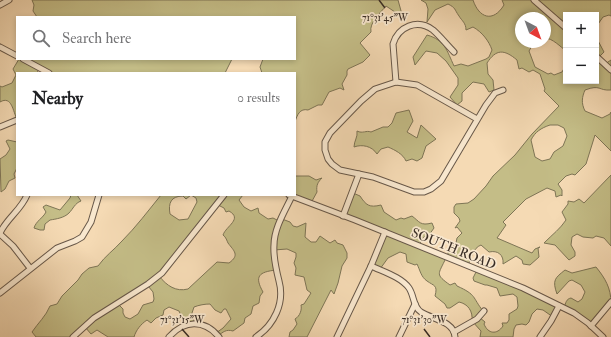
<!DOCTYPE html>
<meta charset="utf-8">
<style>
:root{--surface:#fff;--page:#f6f6f6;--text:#202124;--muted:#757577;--line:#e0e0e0}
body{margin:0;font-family:"IM FELL Double Pica",serif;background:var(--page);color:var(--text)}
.controls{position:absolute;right:12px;top:12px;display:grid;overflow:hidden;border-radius:0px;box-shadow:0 2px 6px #0003}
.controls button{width:36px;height:36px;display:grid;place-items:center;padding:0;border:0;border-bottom:1px solid var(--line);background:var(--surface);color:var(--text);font:20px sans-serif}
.compass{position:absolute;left:515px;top:12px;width:36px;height:36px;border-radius:50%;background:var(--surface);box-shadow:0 2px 6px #0003;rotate:139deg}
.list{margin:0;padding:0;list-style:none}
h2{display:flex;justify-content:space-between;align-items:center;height:52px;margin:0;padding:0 16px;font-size:17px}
h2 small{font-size:13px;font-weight:400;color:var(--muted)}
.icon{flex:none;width:22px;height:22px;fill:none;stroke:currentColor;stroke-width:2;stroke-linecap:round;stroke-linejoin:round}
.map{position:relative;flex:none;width:611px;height:337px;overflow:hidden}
.search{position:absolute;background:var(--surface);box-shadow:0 2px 6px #0003;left:16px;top:16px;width:280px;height:44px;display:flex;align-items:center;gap:10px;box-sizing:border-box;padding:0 14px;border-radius:0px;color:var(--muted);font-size:15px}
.panel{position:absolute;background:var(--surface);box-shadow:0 2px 6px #0003;left:16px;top:72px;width:280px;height:124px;border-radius:0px}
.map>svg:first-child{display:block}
.green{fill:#c4bd87;stroke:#7e7556;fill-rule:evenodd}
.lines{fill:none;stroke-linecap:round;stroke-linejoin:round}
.minor-casing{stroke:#685849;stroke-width:7}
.minor{stroke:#f8e7ce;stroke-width:5}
.ticks{fill:none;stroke:#392d25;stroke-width:1.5}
.labels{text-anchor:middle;stroke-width:3.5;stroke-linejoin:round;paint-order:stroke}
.street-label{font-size:13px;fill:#392d25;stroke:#f8e7ce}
.ticks-label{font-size:10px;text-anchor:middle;fill:#392d25;stroke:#f8e7ce;stroke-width:3.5;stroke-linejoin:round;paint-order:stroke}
</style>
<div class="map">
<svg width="611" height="337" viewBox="0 0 611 337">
<rect width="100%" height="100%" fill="#f5dab4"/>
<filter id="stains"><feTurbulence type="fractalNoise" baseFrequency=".005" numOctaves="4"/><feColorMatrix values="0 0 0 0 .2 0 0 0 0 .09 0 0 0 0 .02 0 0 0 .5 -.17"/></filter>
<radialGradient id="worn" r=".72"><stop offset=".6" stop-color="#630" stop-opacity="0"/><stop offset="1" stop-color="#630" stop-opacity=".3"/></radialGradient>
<g class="green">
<path d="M32 0H398L403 18 401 19 395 12 386 6C380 13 369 23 371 32L360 43 370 55 363 62 348 69 347 71V75L342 84 344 90 340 88 329 92 322 105H318L308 110C300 108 297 115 295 122V73H262L260 67 263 59H295V17H37L33 11 34 5Z"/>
<path d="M421 0H473C479 18 493 23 504 5L502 0H611V16L609 15 603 17 596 27V15H566V51C561 47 552 38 545 38V18H521V42H537L532 46 529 51 535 67 548 74 551 73 554 75 562 72 566 65V81H596V37L604 52 599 57 605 64 611 60V90C598 91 601 84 585 90 582 97 581 103 585 111L602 118 610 114 611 112V151L595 135 586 164 575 175 572 174 566 176 558 184 562 190V196L561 195 556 197 555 191 547 188 526 199 503 222 506 225 497 238 532 253 535 249 540 247 538 248 539 257 530 265 523 264 522 260 516 256 503 264C504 255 498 250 489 252L481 245C473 248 471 258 468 266L447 256 450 248 456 243 457 238 462 233 457 227 455 228 460 221 459 218 454 213V207L456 204 468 203 474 199 486 186 493 176 515 155 532 134 559 106 544 91 545 89 540 74 533 70 529 72 522 68 519 69 517 60C504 49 496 49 487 63L488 74 493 80 494 90 489 92 484 84 473 82 462 93V101L457 105 450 97 458 85V78L446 61 437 53 426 51 415 65 413 57 427 35C445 40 447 51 454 66L461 64 468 66 486 59 489 57 492 50C489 41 482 32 473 27L466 30C466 23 462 21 459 16 454 9 456 8 448 4L435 10 427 22 428 9 426 3ZM550 125H558L564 128 567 136 563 146 554 152 550 159 542 161 535 157 531 140C535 132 541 128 550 125Z"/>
<path d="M19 59H232L225 73H49L39 69 37 73H17V119C13 112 12 95 0 102V86L2 87 12 83 16 75 13 69Z"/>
<path d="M409 110 413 121 407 132 417 138 421 125 436 139 426 146 422 158 417 161 412 159 406 161C403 154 395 150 388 147L381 149 377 154C372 146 362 144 354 147 354 141 358 137 357 131 363 134 366 130 371 132L383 127H388L392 123 396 113Z"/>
<polygon points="8,140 17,142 17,168 14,174 15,178 9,181 5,189 1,192 0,159 6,155 10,149 6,141"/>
<path d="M611 175V246L604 238 596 236 593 238 583 237 577 234 572 237 571 245 575 252V256L569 260 555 245 544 243 545 242C553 234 560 229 566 220L562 212 568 204V201L574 202 579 199 584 203Z"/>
<path d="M295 176H309L316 180 322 178C318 182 316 185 317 192L311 203 295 195Z"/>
<path d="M353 193 360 196C366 205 369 208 381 205L384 212 396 220 401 218 404 219 412 216C420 222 420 226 432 223L434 228 429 235C422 236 422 240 419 246L446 258C438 275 435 274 450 285L455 283 457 286C477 295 472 297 483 311L479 317 485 322 484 324C488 334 497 335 503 326L502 323H507L509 320V314L517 309 518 306 517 297 513 294 500 296 497 288 487 285H485L474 281 473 278 477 270 559 306 553 317 543 310 537 309 532 314 529 322 526 325 522 324 516 325 514 329 513 337H480L481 331 472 321C473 311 468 304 459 302L450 308H447L445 304 435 296C438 285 434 286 427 281 421 277 420 270 417 264L415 265 407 262 406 254 400 252 388 258 380 269 373 266 385 233 345 217Z"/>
<path d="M71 195H77L81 201C75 203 73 209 69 213 64 218 56 219 50 220L45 224 44 230H40L34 228C36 221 43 218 46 212L43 207 46 205 60 210 70 198Z"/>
<path d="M161 195H243L239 200 244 207 251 211 258 208 259 213 268 219 273 218 281 222 282 219 290 222 293 226 297 227 306 223 305 237 311 242H316L320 236 330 243 335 240 337 243 343 245 347 253V258L342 266 338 283 334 294 331 290 307 337H289L290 332 293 330 297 324 295 319C300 316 302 310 301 305L304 304 311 293 307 290 304 277 295 275 296 268 294 263 296 257V253L287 249 274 250 276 270C259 272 254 276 263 292L260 296 259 303 253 306 251 314 245 318 244 323 233 331C226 329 223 332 218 336L216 333 223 328 231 319 226 309H224L221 313 215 310 210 304C205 304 199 305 194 307L192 313 194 324 185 325 179 311 169 307 164 310 163 315 156 318 151 323 147 320C141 324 136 330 134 337H108L97 330 91 334 85 327 74 337H36L32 332C38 323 46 316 50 306L57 304 62 296 78 280 82 274 89 268 98 266C105 256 114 250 122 241 136 227 148 211 161 195ZM191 195 196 198 197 202 188 219 179 220 170 214C168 203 171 196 183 196L186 199ZM218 205 224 208 226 212 229 211C243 219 226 226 223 235 226 237 227 241 228 243 234 251 240 255 229 263L217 262 188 289C176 292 167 286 159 276ZM148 286 153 292 154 299 153 302 143 305 138 314 130 319 125 317 123 313V309L118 304Z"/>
<path d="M596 267C605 278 611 288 611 303L592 327 564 307C566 303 566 299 571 298L578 302 582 299 585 292 581 285 572 280 569 281 557 294C552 280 555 278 565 270L572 273Z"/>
</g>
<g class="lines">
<defs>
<g id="minor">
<polyline points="534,0 566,28"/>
<polyline points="0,5 9,0"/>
<polyline points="0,47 17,56"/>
<polyline points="596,56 611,70"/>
<polyline points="23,59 49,73"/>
<path d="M396 82 393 44C398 27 417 18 433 30 440 36 447 45 454 52"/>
<polyline points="477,119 417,85 396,82 375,89 361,101 330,133 325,142 325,150 328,159 332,164 340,170 373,177 414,192 424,192 431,189 441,181 486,105 495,93 503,90"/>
<polyline points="0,127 17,120"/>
<polyline points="289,195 355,220 523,288 574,313 588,323 603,337"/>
<polyline points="343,216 359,174"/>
<path d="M0 233C7 218 21 210 27 195"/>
<polyline points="0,234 13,246 30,268"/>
<path d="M371 266C384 272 401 277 409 288 414 295 413 307 421 312 432 319 454 321 455 337"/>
<polyline points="0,293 57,248 75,241 82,237 91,222 99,195"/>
<polyline points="591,326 611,302"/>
<polyline points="454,332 477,319 484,311"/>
<polyline points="73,337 94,318 148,284 162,273 224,195"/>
<path d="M169 337C184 320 204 319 219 337"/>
<path d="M256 337C274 325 285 303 279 281 276 269 273 257 274 245 274 228 285 211 292 196"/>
<polyline points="337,337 371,266 385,232"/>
<polyline points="399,337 415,304"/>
<polyline points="540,337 551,321 559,306"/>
</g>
</defs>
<use href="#minor" class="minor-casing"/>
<use href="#minor" class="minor"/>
</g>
<path class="ticks" d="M379 0 385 8M182 329 189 337M424 329 430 337"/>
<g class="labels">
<g class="street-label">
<text transform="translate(454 248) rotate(22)" y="5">SOUTH ROAD</text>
</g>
</g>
<g class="ticks-label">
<text x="385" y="21">71°31'45"W</text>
<text x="182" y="323">71°31'15"W</text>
<text x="424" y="323">71°31'30"W</text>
</g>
<rect width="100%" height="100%" filter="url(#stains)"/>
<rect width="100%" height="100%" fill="url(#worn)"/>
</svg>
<div class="controls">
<button>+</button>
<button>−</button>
</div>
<svg class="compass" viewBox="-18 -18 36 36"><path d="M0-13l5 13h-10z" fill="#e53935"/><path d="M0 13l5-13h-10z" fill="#757577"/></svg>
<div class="search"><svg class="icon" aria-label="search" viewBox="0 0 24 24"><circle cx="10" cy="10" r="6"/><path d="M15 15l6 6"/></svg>Search here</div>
<section class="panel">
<h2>Nearby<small>0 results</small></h2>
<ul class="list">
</ul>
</section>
</div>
